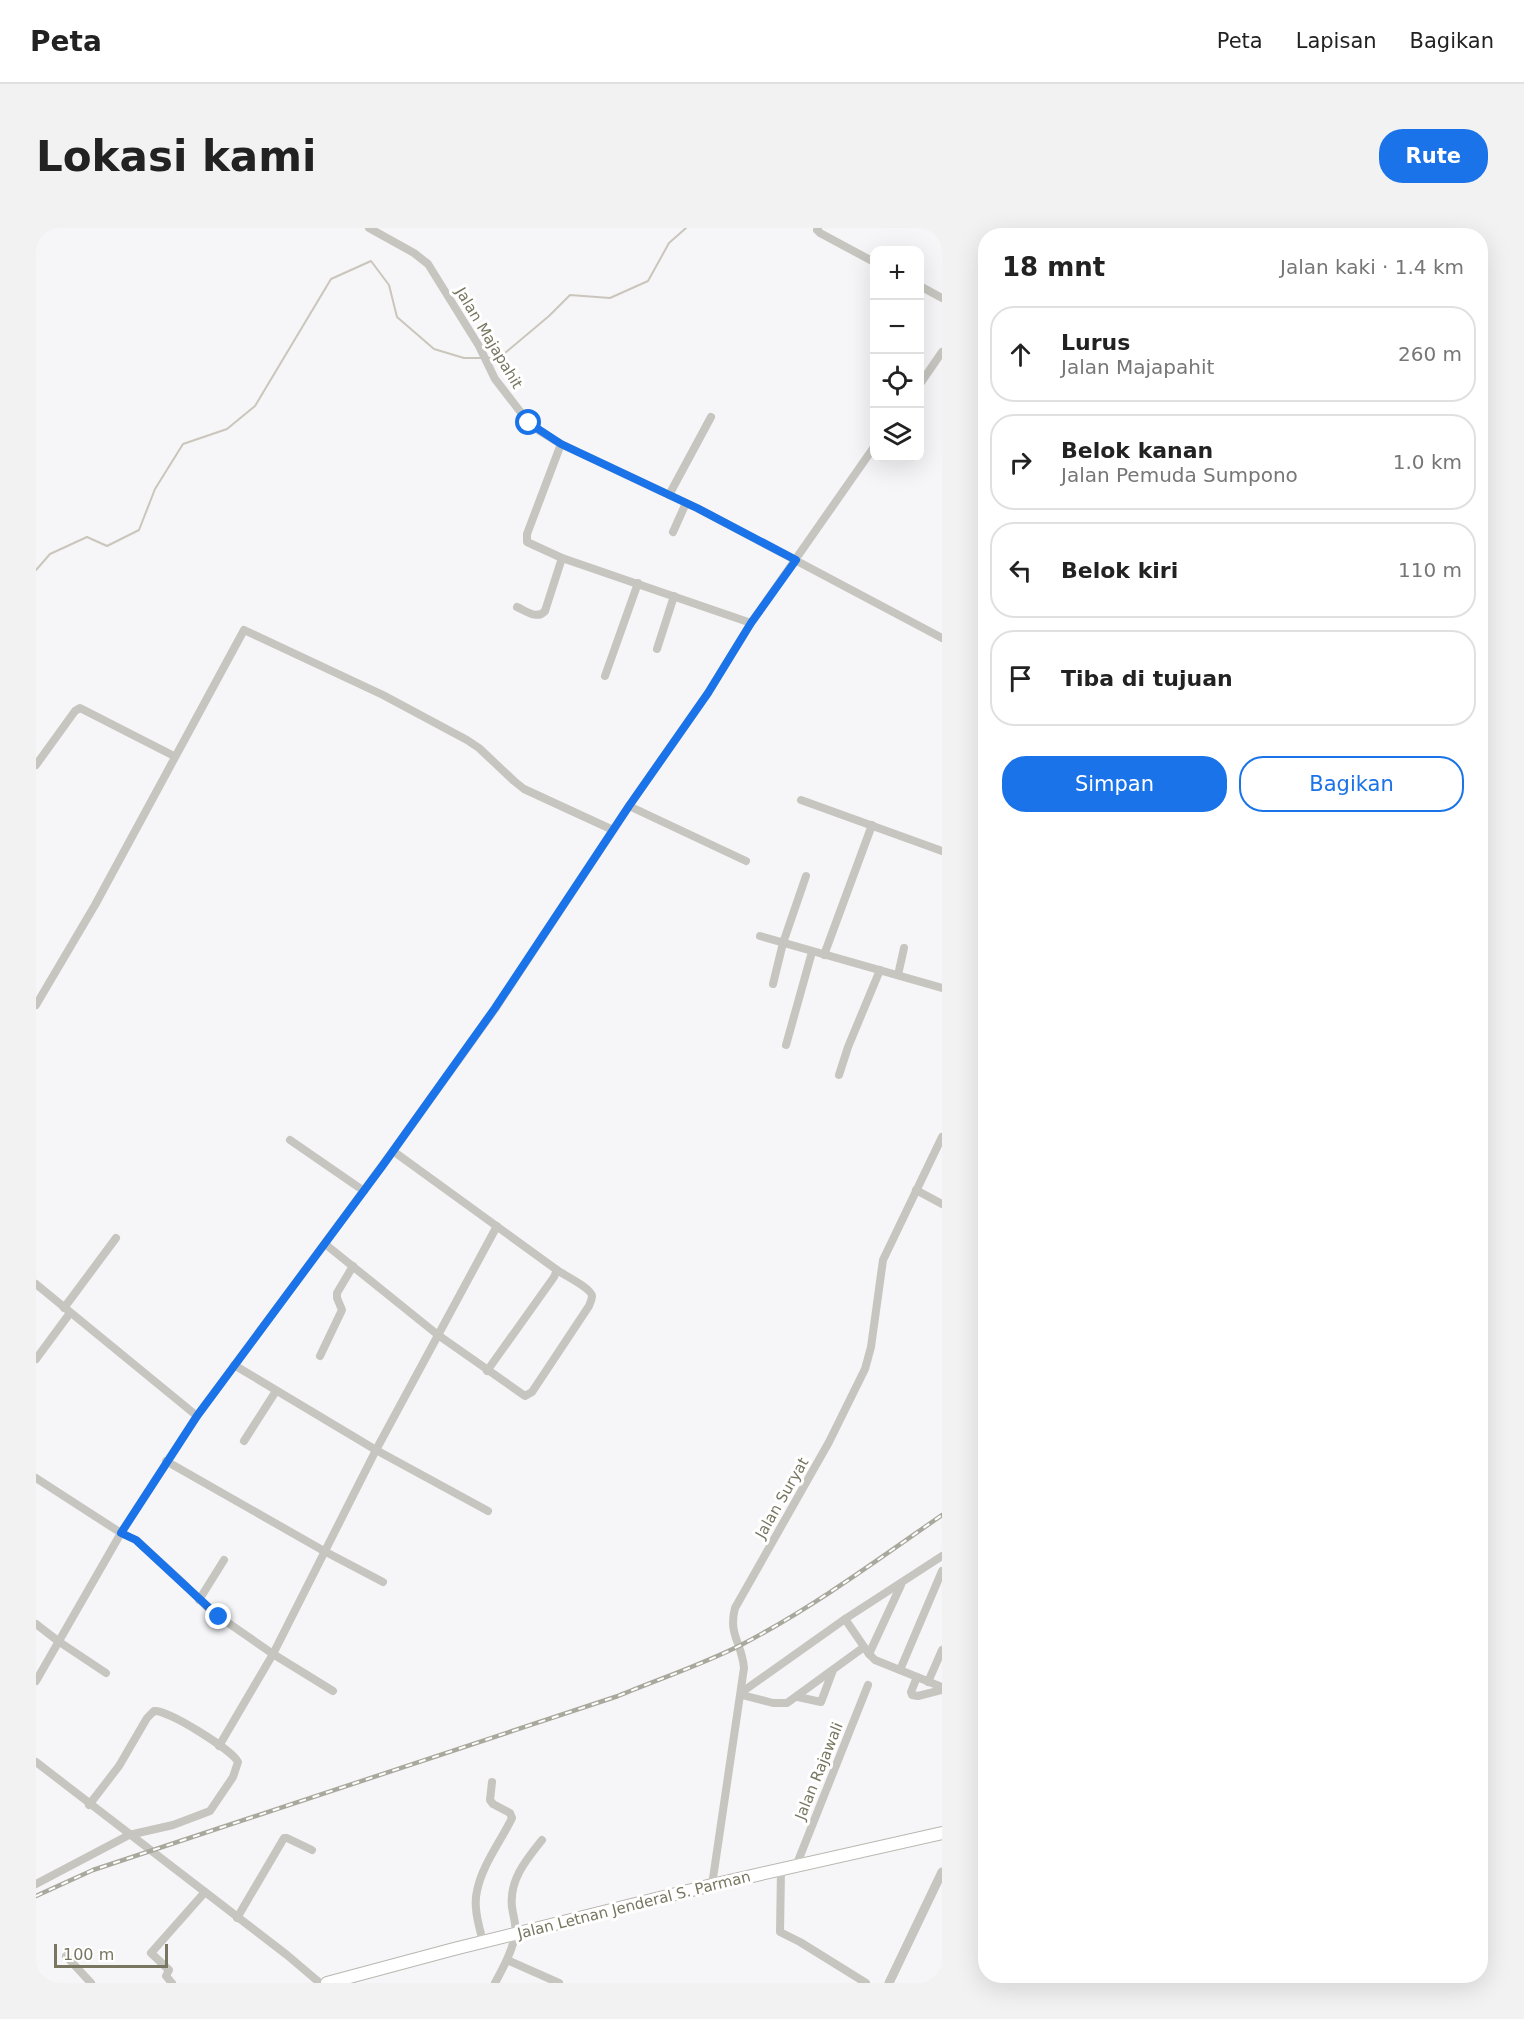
<!DOCTYPE html>
<html lang="id">
<meta charset="utf-8">
<style>
:root{--surface:#fff;--page:#f2f2f2;--text:#222;--muted:#767676;--line:#e0e0e0;--accent:#1a73e8}
body{margin:0;font-family:"DejaVu Sans",sans-serif;background:var(--page);color:var(--text)}
.controls{position:absolute;right:18px;top:18px;display:grid;overflow:hidden;border-radius:12px;box-shadow:0 6px 24px #0002}
.controls button{width:54px;height:54px;display:grid;place-items:center;padding:0;border:0;border-bottom:2px solid var(--line);background:var(--surface);color:var(--text);font:30px sans-serif}
.scale{position:absolute;left:18px;bottom:15px;width:114px;box-sizing:border-box;padding-left:6px;border:3px solid #787660;border-top:0;font-size:16px;line-height:21px;white-space:nowrap;color:#787660;-webkit-text-stroke:4px #fff;paint-order:stroke}
.stop{position:absolute;width:18px;height:18px;margin:-14px;border:4px solid #1a73e8;border-radius:50%;background:#fff}
.stop.end{background:#1a73e8;border-color:#fff;box-shadow:0 2px 6px #0008}
.list{margin:0;padding:0;list-style:none}
h2{display:flex;justify-content:space-between;align-items:center;height:78px;margin:0;padding:0 24px;font-size:26px}
h2 small{font-size:20px;font-weight:400;color:var(--muted)}
.list li{display:grid;grid-template-columns:39px 1fr auto;gap:18px;align-items:center;box-sizing:border-box;height:96px;margin:0 12px 12px;padding:0 12px;border:2px solid var(--line);border-radius:24px}
.list b{display:block;font-size:22px;white-space:nowrap}
.list p{margin:0;font-size:20px;white-space:nowrap;color:var(--muted)}
.list em{font-size:20px;font-style:normal;color:var(--muted)}
.actions{display:flex;gap:12px;padding:18px 24px}
.actions a{flex:1;padding:14px 0;border:2px solid var(--accent);border-radius:24px;text-align:center;font-size:21px;color:var(--accent)}
.actions .main{background:var(--accent);color:#fff}
.icon{flex:none;width:33px;height:33px;fill:none;stroke:currentColor;stroke-width:2;stroke-linecap:round;stroke-linejoin:round}
.map{position:relative;flex:none;width:906px;height:1755px;overflow:hidden;border-radius:24px}
header{display:flex;align-items:center;gap:36px;box-sizing:border-box;height:84px;padding:0 30px;background:var(--surface);border-bottom:2px solid var(--line)}
header strong{font-size:28px}
nav{display:flex;gap:33px;margin-inline-start:auto;font-size:21px}
.intro{display:flex;align-items:center;justify-content:space-between;box-sizing:border-box;height:144px;padding:0 36px}
h1{margin:0;font-size:42px}
.button{padding:15px 27px;border-radius:24px;background:var(--accent);color:#fff;font-size:21px;font-weight:700}
main{display:flex;gap:36px;padding:0 36px}
aside{flex:1;background:var(--surface);border-radius:24px;box-shadow:0 6px 24px #0002}
.map>svg:first-child{display:block}
.lines{fill:none;stroke-linecap:round;stroke-linejoin:round}
.stream{stroke:#cac6bc;stroke-width:2}
.trunk-casing{stroke:#b8b7b0;stroke-width:14}
.minor{stroke:#c6c5bf;stroke-width:8}
.tertiary{stroke:#c6c5bf;stroke-width:9}
.trunk{stroke:#fff;stroke-width:12}
.rail-casing{stroke:#a9a89d;stroke-width:4.5}
.rail{stroke:#fff;stroke-width:2;stroke-dasharray:7;stroke-linecap:butt}
.route{stroke:#1a73e8;stroke-width:8}
.labels{text-anchor:middle;stroke-width:6;stroke-linejoin:round;paint-order:stroke}
.street-label{font-size:15px;fill:#787660;stroke:#fff}
</style>
<header>
<strong>Peta</strong>
<nav><a>Peta</a><a>Lapisan</a><a>Bagikan</a></nav>
</header>
<div class="intro"><h1>Lokasi kami</h1><a class="button">Rute</a></div>
<main>
<div class="map">
<svg width="906" height="1755" viewBox="0 0 906 1755">
<rect width="100%" height="100%" fill="#f6f5f7"/>
<g class="lines">
<g class="stream">
<polyline points="451,130 463,130 513,88 534,67 574,70 612,53 633,15 650,0"/>
<polyline points="0,342 14,326 51,309 71,318 103,302 119,261 147,216 191,201 219,178 295,51 335,33 353,57 361,89 398,121 428,130 445,130"/>
</g>
<defs>
<polyline id="trunk" points="291,1755 418,1721 676,1657 906,1605"/>
</defs>
<use href="#trunk" class="trunk-casing"/>
<g class="minor">
<polyline points="333,0 378,25 392,36 443,118 459,151 493,195 502,202 525,216 661,280 906,410"/>
<polyline points="782,0 781,2 784,5 838,34"/>
<polyline points="884,58 906,70"/>
<polyline points="884,156 906,124"/>
<polyline points="525,216 491,306 491,314 526,330 715,395"/>
<polyline points="633,267 675,189"/>
<polyline points="637,304 650,275"/>
<path d="M481 379C490 383 501 392 509 383L526 330"/>
<polyline points="621,421 638,368"/>
<polyline points="569,448 602,355"/>
<polyline points="0,537 39,483 44,480 138,528"/>
<polyline points="765,572 906,623"/>
<polyline points="593,578 710,633"/>
<polyline points="724,708 906,760"/>
<polyline points="788,727 836,597"/>
<polyline points="862,747 868,720"/>
<polyline points="737,756 747,715 770,648"/>
<polyline points="0,777 59,677 208,402 347,467 431,512 443,520 478,553 488,561 577,602"/>
<polyline points="750,817 776,724"/>
<polyline points="803,847 812,819 844,742"/>
<polyline points="254,912 328,963"/>
<polyline points="357,923 521,1042 518,1049 451,1143"/>
<polyline points="880,962 906,976"/>
<path d="M289 1016 402 1107 489 1168 496 1164 553 1078C554 1075 556 1071 556 1068 555 1060 528 1047 521 1042"/>
<polyline points="0,1056 161,1188"/>
<polyline points="28,1080 80,1010"/>
<polyline points="284,1128 306,1082 301,1070 301,1065 317,1038"/>
<polyline points="0,1131 34,1085"/>
<polyline points="198,1137 340,1222 452,1283"/>
<polyline points="208,1213 240,1163"/>
<polyline points="130,1233 288,1323 347,1354"/>
<polyline points="0,1250 85,1305 100,1312 148,1356 175,1383 237,1426 297,1463"/>
<polyline points="163,1372 188,1332"/>
<polyline points="809,1391 833,1426 839,1432 906,1459"/>
<polyline points="0,1396 22,1413 70,1445"/>
<polyline points="833,1426 865,1357"/>
<polyline points="864,1442 906,1343"/>
<polyline points="881,1449 875,1464 876,1467 882,1468 906,1462"/>
<polyline points="0,1453 85,1305 161,1188 357,923 459,781 593,578 672,465 715,395 838,219"/>
<polyline points="892,1454 906,1422"/>
<polyline points="706,1464 809,1391 906,1328"/>
<polyline points="706,1467 737,1475 751,1475 828,1419"/>
<polyline points="762,1469 785,1474 797,1442"/>
<polyline points="183,1518 237,1426 340,1222 461,998"/>
<polyline points="0,1534 251,1727 284,1755"/>
<polyline points="760,1638 832,1457"/>
<polyline points="745,1642 744,1704 764,1714 830,1755"/>
<path d="M0 1656 93 1607 137 1597 174 1583 197 1549 202 1534C196 1522 131 1481 118 1483L111 1490 83 1538 53 1577"/>
<path d="M676 1657 708 1440C706 1415 692 1407 699 1380L793 1214 829 1141 835 1119 847 1032 906 909"/>
<polyline points="201,1690 248,1610 251,1610 276,1622"/>
<path d="M447 1714C443 1698 437 1679 441 1663 446 1637 465 1613 476 1590L474 1585 457 1576 454 1572 456 1554"/>
<polyline points="30,1728 55,1755"/>
<polyline points="471,1732 523,1755"/>
<polyline points="136,1755 130,1748 133,1742 115,1725 169,1664"/>
<path d="M459 1755C467 1740 476 1724 479 1707 481 1698 477 1688 476 1679 473 1652 490 1632 506 1612"/>
</g>
<polyline class="tertiary" points="853,1755 906,1644"/>
<use href="#trunk" class="trunk"/>
<defs>
<path id="rail" d="M0 1668 57 1642 582 1468C623 1451 665 1437 705 1417 776 1380 840 1333 906 1287"/>
</defs>
<use href="#rail" class="rail-casing"/>
<use href="#rail" class="rail"/>
</g>
<g class="lines">
<polyline class="route" points="183,1389 100,1312 85,1305 161,1188 347,937 459,780 593,578 672,465 715,395 760,332 661,280 525,216 493,195"/>
</g>
<g class="labels">
<g class="street-label">
<text transform="translate(453 110) rotate(59)" y="5">Jalan Majapahit</text>
<text transform="translate(746 1270) rotate(-60)" y="5">Jalan Suryat</text>
<text transform="translate(783 1543) rotate(-68)" y="5">Jalan Rajawali</text>
<text transform="translate(598 1677) rotate(-14)" y="5">Jalan Letnan Jenderal S. Parman</text>
</g>
</g>
</svg>
<div class="controls">
<button>+</button>
<button>−</button>
<button><svg class="icon" aria-label="locate" viewBox="0 0 24 24"><circle cx="12" cy="12" r="6"/><path d="M12 2v4M12 18v4M2 12h4M18 12h4"/></svg></button>
<button><svg class="icon" aria-label="layers" viewBox="0 0 24 24"><path d="M12 4l9 5-9 5-9-5zM3 14l9 5 9-5"/></svg></button>
</div>
<div class="scale">100 m</div>
<div class="stop" style="left:493px;top:195px"></div>
<div class="stop end" style="left:183px;top:1389px"></div>
</div>
<aside>
<h2>18 mnt<small>Jalan kaki · 1.4 km</small></h2>
<ul class="list">
<li><svg class="icon" aria-label="ahead" viewBox="0 0 24 24"><path d="M12 20V5M6 11l6-6 6 6"/></svg><div><b>Lurus</b><p>Jalan Majapahit</p></div><em>260 m</em></li>
<li><svg class="icon" aria-label="right" viewBox="0 0 24 24"><path d="M7 20v-9h11M14 6l5 5-5 5"/></svg><div><b>Belok kanan</b><p>Jalan Pemuda Sumpono</p></div><em>1.0 km</em></li>
<li><svg class="icon" aria-label="left" viewBox="0 0 24 24"><path d="M17 20v-9H6M10 6l-5 5 5 5"/></svg><div><b>Belok kiri</b></div><em>110 m</em></li>
<li><svg class="icon" aria-label="arrive" viewBox="0 0 24 24"><path d="M6 21V4h12l-3 4 3 4H6"/></svg><div><b>Tiba di tujuan</b></div></li>
</ul>
<div class="actions"><a class="main">Simpan</a><a>Bagikan</a></div>
</aside>
</main>
